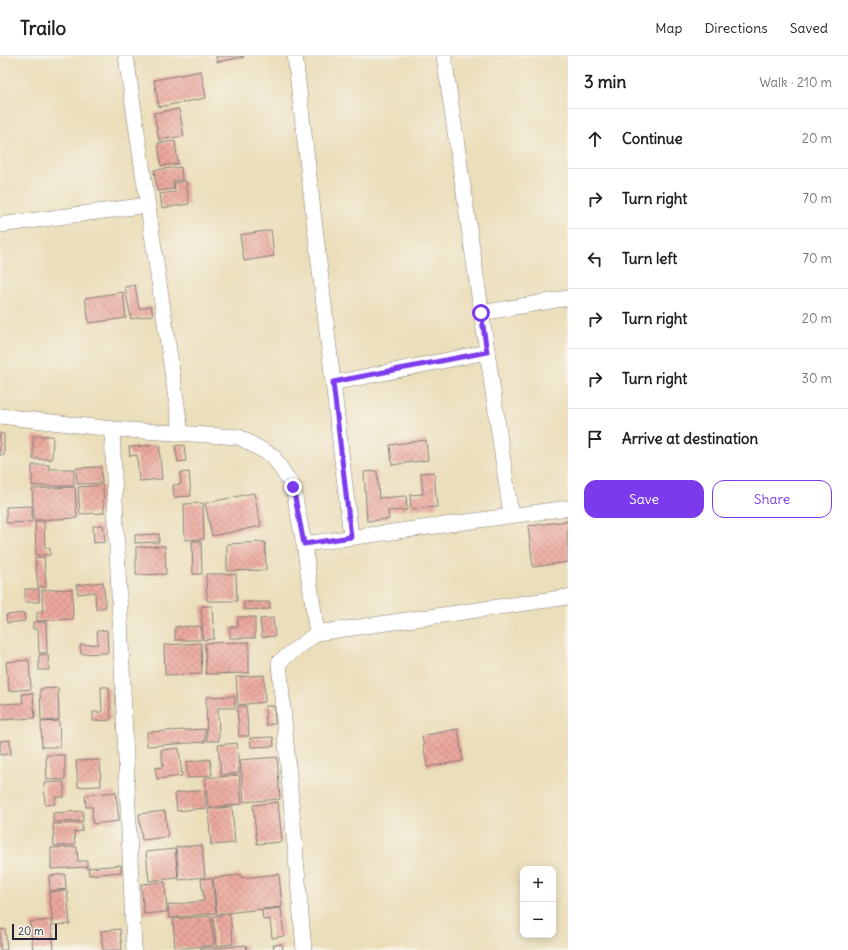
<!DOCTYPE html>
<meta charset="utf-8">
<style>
:root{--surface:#fff;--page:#f6f6f6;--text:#202124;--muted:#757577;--line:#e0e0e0;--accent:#7c3aed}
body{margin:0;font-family:Delius,sans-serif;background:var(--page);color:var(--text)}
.controls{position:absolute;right:12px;bottom:12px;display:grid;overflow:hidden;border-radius:8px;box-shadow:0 2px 10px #0003}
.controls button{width:36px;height:36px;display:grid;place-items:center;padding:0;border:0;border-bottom:1px solid var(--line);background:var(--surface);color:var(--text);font:20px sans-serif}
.scale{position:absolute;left:12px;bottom:10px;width:45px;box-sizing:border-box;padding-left:4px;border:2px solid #22223b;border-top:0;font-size:11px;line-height:14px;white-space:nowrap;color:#22223b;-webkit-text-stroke:3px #f7f3e8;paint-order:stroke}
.stop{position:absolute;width:12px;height:12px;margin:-9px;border:3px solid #7c3aed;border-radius:50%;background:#fff}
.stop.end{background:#7c3aed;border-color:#fff;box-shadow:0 1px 4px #0008}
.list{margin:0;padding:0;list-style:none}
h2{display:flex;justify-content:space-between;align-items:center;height:52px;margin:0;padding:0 16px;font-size:17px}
h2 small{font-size:13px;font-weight:400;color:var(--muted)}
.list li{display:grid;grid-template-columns:26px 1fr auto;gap:12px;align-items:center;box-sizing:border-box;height:60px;padding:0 16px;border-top:1px solid var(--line)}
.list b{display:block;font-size:15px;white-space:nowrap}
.list em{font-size:13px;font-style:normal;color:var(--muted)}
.actions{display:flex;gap:8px;padding:12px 16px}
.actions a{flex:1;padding:9px 0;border:1px solid var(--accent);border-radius:12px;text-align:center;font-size:14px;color:var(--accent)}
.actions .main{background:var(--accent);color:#fff}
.icon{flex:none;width:22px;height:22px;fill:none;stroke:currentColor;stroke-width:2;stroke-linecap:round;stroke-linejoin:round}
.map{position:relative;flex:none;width:568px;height:894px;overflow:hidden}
header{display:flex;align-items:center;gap:24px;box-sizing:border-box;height:56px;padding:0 20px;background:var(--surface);border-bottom:1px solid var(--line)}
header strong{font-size:19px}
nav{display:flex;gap:22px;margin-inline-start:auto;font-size:14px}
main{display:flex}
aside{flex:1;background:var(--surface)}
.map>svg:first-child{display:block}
.building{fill:url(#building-cross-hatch)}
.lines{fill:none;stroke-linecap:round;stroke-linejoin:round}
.minor-casing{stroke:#86807a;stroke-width:16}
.minor{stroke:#fff;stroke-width:15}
.route{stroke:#7c3aed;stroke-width:5}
</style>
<header>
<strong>Trailo</strong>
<nav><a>Map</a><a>Directions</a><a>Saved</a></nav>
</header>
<main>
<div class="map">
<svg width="568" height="894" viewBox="0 0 568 894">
<defs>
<pattern id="building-cross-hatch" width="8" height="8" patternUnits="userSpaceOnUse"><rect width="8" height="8" fill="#eba79d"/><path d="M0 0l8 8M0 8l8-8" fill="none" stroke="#c98f88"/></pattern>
</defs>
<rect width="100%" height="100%" fill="#f7f3e8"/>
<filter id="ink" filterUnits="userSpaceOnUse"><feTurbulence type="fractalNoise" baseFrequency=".025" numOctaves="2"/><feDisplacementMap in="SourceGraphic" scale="8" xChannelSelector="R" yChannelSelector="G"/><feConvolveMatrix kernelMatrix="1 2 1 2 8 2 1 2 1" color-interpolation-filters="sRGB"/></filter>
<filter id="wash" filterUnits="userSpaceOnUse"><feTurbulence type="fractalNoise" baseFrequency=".012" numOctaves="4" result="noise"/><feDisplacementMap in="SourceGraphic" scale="16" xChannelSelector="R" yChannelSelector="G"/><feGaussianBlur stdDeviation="0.9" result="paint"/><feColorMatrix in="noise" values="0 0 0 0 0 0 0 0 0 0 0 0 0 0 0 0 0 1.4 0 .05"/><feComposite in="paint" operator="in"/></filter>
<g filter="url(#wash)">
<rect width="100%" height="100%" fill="#ebdeba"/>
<g id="blocks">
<g class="building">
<polygon points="216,0 244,0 244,1 217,6"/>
<polygon points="201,15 206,42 159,51 154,24"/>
<polygon points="179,53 184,80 159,84 154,57"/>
<polygon points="175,85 178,108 161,110 158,87"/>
<polygon points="181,111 182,124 173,125 174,133 157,135 154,114"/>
<polygon points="186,125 189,148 162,152 160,138 175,136 174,127"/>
<polygon points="271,174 274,200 244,205 240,179"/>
<polygon points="135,229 139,253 151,250 153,259 131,263 125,231"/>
<polygon points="123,236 126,262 89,267 85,242"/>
<rect x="0" y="378" width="4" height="21"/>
<polygon points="33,380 53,380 52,403 33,403"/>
<polygon points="426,384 428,404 392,409 390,389"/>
<polygon points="159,389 162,423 139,425 137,399 130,400 129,391"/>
<polygon points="184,389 186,405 178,406 175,390"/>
<polygon points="32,409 49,409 49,413 74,413 74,430 32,430"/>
<polygon points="101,411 102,427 77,428 76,412"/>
<polygon points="377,415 379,442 406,440 407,454 388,455 389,463 367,465 364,416"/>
<polygon points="189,416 191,440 174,441 173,429 181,428 180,417"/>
<polygon points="434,416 437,451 411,453 410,439 423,438 421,417"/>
<polygon points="103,429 104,457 80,458 78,431"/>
<polygon points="75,431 77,462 34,464 32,433"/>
<polygon points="254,437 261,470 212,480 205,447"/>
<polygon points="203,447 204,483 185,484 184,448"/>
<polygon points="32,450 32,466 6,467 6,451"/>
<polygon points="35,465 44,465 45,492 50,492 50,499 36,499"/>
<polygon points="568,465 568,506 533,511 528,470"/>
<polygon points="103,469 105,486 94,487 93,470"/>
<polygon points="159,478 159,486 135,487 135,479"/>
<polygon points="192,485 201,485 202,518 193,518"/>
<polygon points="265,486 266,514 227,515 227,488"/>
<polygon points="165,490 166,518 136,519 136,491"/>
<polygon points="44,501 46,531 38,531 35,502"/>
<polygon points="206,518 236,518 237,545 207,545"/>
<polygon points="103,526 106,551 96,553 95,536 78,538 76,529"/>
<rect x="25" y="533" width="14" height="13"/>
<polygon points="72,533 73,563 37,565 37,556 43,556 42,534"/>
<polygon points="244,546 270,546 270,553 244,554"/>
<polygon points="201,550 212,550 214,583 203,584"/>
<polygon points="24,557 25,565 7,567 6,559"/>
<polygon points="238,561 255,561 255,582 230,582 230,571 238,571"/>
<polygon points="273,562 275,580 262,581 260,563"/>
<polygon points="33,566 46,566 47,597 39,597 38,573 33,573"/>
<polygon points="201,570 201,584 175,584 175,571"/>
<polygon points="107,574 108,597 81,598 80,589 98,588 97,575"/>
<polygon points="249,586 249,617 206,618 205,587"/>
<polygon points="201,587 202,618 165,619 164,589"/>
<polygon points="39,599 48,599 49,614 39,614"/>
<polygon points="29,604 31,633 9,635 6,606"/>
<polygon points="264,619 265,646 238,649 236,621"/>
<polygon points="101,631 109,631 111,664 93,665 93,656 102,656"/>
<polygon points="58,632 59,664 41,665 40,633"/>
<polygon points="33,637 35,662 0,664 0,648 23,647 22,638"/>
<polygon points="235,640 235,652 218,652 219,685 207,685 206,641"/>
<polygon points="246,650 249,680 239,680 237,651"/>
<polygon points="265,650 274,650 275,668 266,669"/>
<polygon points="59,665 60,691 42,691 41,666"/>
<polygon points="205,673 205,686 147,690 147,676"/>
<polygon points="458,673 463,705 427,711 422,680"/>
<polygon points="273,681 274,690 251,691 250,682"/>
<polygon points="10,684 11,698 0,699 0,685"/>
<polygon points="237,687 239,717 221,719 218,689"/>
<polygon points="179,692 182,720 157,723 155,712 163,711 161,694"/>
<polygon points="46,699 65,699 65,724 47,724"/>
<polygon points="277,701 280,743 244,746 240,704"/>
<polygon points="210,703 212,719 188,722 186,706"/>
<polygon points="100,704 101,730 78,731 76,705"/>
<polygon points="239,719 242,748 208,752 205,722"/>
<polygon points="64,726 64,741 55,741 55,748 45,749 44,727"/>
<polygon points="204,734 206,752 177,755 175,737"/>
<polygon points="116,736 119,765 93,768 92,751 86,751 85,739"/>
<polygon points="278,746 282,786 257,788 253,749"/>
<polygon points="232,751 235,787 211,789 208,753"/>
<polygon points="83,755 83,765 53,766 53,757"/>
<polygon points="165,755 168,781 142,784 139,758"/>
<polygon points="82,767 82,775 74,776 75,789 54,790 53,768"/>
<polygon points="202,789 205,821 179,824 176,791"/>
<polygon points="77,791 78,805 87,805 87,811 51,813 51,792"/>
<polygon points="175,793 178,822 149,825 146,796"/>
<polygon points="121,809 121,816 89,819 88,812"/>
<polygon points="65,818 66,833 50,835 49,820"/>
<polygon points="279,818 282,851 217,858 213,822 241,819 242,822"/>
<polygon points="212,822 216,857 169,862 168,849 204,845 201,823"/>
<polygon points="165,826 167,856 144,858 141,828"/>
<polygon points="67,834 70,868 53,869 49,836"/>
<polygon points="281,852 284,880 272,882 270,863 263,864 262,854"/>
<polygon points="230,858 233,888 216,890 213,860"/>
<polygon points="211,860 214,889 175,893 173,863"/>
<polygon points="51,864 54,894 33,894 30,866"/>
<polygon points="5,873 7,894 0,894 0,874"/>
<polygon points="120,873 122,894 103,894 101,875"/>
<polygon points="282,888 283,894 274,894 273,889"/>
<polygon points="246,889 247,894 201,894 200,892 214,891 214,892"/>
</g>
</g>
</g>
<g filter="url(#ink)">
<use href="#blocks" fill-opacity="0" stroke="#86807a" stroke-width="1"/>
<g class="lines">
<defs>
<g id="minor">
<polyline points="126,0 181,377"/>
<polyline points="295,0 351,481"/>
<polyline points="444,0 511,459"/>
<polyline points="0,169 148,149"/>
<polyline points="481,257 568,242"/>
<polyline points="333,327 487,296"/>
<polyline points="0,360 112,373 239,381 273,400 293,431 304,488 317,577 279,606 304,894"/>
<polyline points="112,373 134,894"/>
<polyline points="304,488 568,452"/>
<polyline points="317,577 568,541"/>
</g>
</defs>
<use href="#minor" class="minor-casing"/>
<use href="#minor" class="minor"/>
</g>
</g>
<g class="lines" filter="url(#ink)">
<polyline class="route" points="293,431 304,488 351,481 333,326 487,296 481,257"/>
</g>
</svg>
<div class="controls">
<button>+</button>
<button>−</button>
</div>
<div class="scale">20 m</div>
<div class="stop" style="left:481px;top:257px"></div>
<div class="stop end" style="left:293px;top:431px"></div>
</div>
<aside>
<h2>3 min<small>Walk · 210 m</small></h2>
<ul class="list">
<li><svg class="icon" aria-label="ahead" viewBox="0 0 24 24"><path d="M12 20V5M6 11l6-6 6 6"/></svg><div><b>Continue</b></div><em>20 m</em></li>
<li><svg class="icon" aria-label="right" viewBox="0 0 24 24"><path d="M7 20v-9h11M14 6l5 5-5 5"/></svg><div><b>Turn right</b></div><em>70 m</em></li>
<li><svg class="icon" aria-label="left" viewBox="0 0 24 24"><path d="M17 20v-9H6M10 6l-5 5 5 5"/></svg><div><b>Turn left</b></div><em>70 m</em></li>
<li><svg class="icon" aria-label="right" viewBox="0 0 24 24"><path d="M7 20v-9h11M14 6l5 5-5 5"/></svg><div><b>Turn right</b></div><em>20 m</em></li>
<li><svg class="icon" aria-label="right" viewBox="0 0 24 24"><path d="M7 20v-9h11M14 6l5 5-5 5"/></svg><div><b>Turn right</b></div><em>30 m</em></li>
<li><svg class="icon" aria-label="arrive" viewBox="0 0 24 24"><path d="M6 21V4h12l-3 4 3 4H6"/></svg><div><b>Arrive at destination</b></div></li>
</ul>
<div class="actions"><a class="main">Save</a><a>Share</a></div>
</aside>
</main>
